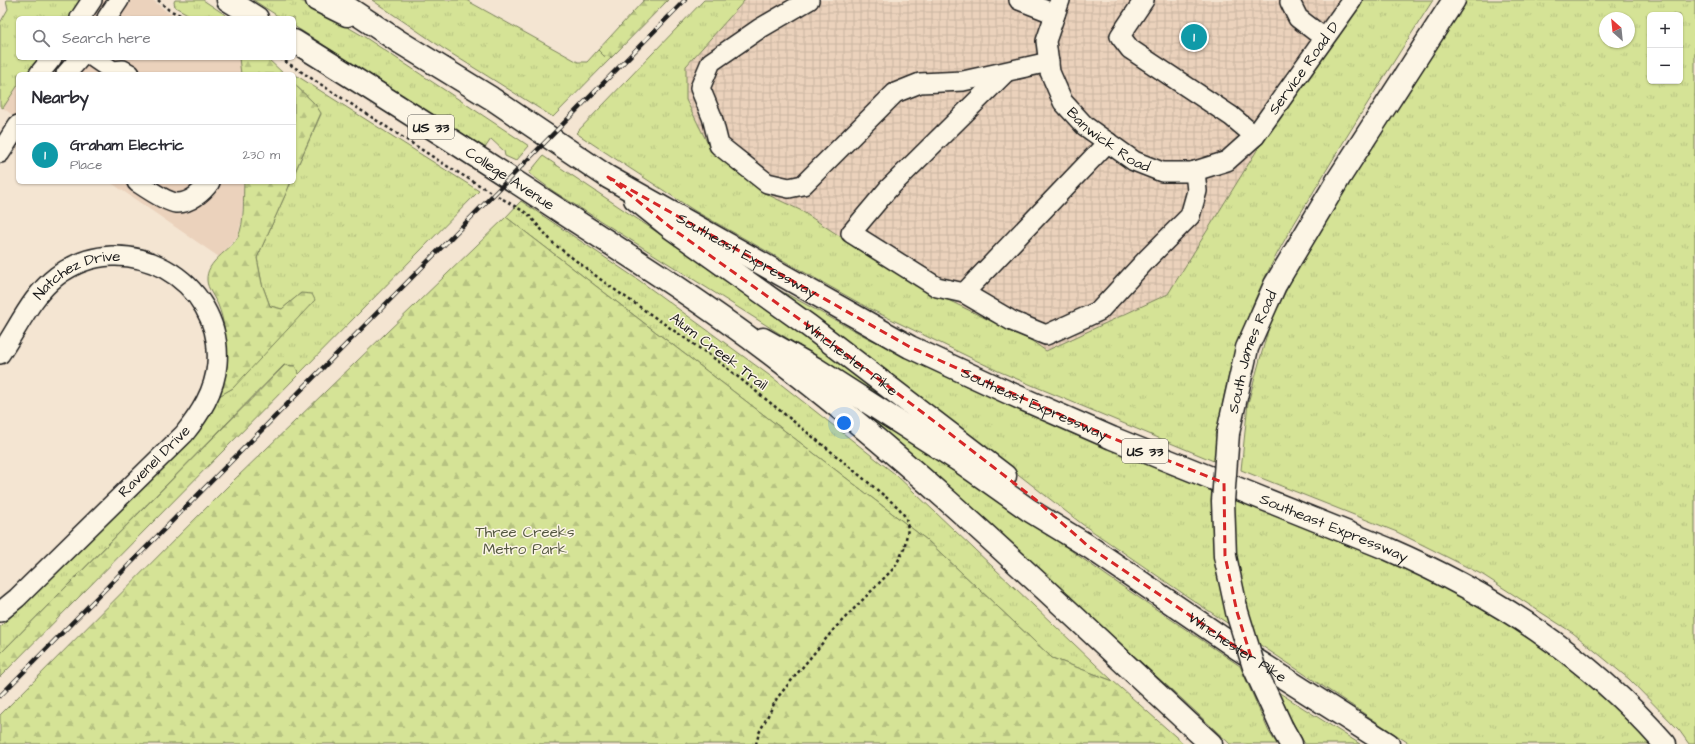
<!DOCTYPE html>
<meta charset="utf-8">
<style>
:root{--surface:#fff;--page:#f2f2f3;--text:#2b2b33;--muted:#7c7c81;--line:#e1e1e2;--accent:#1f6fb2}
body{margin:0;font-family:"Architects Daughter",sans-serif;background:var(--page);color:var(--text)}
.controls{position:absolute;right:12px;top:12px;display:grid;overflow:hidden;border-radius:6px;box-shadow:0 1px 3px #0004}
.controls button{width:36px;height:36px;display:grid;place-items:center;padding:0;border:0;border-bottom:1px solid var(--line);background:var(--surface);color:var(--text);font:20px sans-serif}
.compass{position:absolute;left:1599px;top:12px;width:36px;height:36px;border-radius:50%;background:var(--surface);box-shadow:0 1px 3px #0004;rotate:333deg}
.you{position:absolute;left:844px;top:423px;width:14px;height:14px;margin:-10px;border:3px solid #fff;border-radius:50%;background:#1a73e8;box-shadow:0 0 0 6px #1a73e833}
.badge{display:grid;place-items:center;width:26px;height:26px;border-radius:50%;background:var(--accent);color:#fff;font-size:13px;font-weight:700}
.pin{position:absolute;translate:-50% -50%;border:2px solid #fff;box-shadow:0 1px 4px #0006}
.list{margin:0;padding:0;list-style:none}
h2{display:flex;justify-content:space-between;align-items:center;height:52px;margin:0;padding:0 16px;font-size:17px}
h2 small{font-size:13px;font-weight:400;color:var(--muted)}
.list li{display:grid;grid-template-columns:26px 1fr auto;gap:12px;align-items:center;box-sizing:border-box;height:60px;padding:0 16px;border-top:1px solid var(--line)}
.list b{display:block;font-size:15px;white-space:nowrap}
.list p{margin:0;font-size:13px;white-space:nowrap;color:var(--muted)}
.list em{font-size:13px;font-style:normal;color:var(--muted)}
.icon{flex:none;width:22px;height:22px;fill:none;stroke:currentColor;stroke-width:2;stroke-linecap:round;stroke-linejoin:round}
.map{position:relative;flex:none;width:1695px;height:744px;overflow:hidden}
.search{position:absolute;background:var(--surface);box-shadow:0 1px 3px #0004;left:16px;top:16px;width:280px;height:44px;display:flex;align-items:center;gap:10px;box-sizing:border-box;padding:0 14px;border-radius:6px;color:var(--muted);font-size:15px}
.panel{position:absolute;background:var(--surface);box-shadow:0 1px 3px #0004;left:16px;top:72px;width:280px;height:112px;border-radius:6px}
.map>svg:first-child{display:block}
.built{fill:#ebd2bc}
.industrial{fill:url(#industrial-grid)}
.grass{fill:url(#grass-tufts);stroke:#788059;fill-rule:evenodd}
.forest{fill:url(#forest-firs);stroke:#788059}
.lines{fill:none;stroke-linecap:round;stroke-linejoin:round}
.minor-casing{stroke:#1c1c1c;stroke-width:22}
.major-casing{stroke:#1c1c1c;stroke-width:25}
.highway-casing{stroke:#1c1c1c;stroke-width:25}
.path{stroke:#1c1c1c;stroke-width:2.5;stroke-dasharray:3 3;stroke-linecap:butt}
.minor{stroke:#fcf5e5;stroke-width:19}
.major{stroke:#fcf5e5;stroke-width:22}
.highway{stroke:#fcf5e5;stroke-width:22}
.rail-casing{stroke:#1c1c1c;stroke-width:4.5}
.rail{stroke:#fcf5e5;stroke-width:3;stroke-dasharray:9;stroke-linecap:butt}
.highway-bridge-casing{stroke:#1c1c1c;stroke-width:25;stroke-linecap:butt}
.highway-bridge{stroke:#fcf5e5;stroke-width:22}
.marked{fill:none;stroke:#d62828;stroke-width:3;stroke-dasharray:8 5;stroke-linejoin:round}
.labels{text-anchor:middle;stroke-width:3;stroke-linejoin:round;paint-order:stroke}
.shield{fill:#fcf5e5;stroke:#5f5d58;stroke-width:1}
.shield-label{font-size:14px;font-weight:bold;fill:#1c1c1c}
.street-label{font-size:15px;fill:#1c1c1c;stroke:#fcf5e5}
.park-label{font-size:15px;fill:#545841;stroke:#fcf5e5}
</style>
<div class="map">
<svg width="1695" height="744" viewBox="0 0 1695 744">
<defs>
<pattern id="industrial-grid" width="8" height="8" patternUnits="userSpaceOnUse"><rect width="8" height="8" fill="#ebd2bc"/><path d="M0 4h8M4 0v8" fill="none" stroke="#c9b4a1"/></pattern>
<pattern id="grass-tufts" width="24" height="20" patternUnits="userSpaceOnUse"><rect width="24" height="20" fill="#d5e396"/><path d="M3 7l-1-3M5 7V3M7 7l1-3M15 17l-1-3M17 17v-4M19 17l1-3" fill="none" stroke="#b6c281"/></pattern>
<pattern id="forest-firs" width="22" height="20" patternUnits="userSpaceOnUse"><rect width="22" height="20" fill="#d5e396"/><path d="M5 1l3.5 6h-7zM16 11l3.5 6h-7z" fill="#b6c281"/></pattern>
</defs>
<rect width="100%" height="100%" fill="#f4e5d2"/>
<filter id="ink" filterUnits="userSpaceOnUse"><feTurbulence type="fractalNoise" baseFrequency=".025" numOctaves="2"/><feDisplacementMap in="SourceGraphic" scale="8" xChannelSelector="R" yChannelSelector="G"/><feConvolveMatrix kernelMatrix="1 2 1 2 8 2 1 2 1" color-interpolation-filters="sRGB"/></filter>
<g filter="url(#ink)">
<g class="built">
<polygon points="83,0 153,0 167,12 179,18 72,18"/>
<polygon points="40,58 239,58 241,74 25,74"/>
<polygon points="18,85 18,119 3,108"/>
<polygon points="110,182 244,182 242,219 238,236 219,257"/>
</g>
<polygon class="industrial" points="745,0 1362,0 1259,147 1168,294 1046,351 1032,341 905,279 800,210 762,192 709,146 686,100 686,66"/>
<g class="grass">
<polygon points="6,0 83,0 72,18 18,18 18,58 40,58 25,74 18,74 18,85 3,108 0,106 0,23 8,9"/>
<polygon points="175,0 203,0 230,18 195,18 175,7 174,2"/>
<polygon points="253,0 299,0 317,9 363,36 529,146 516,161 505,156 504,151 491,139 485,148 294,26 294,18 281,18"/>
<polygon points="372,0 466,0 578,62 587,62 598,50 604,56 612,57 553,117 444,49"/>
<path d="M704 0H745L686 66V100L709 146 762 192 800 210 905 279 1032 341 1046 351 1168 294 1259 147 1362 0H1433C1394 61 1355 122 1318 184 1305 207 1290 229 1278 252 1244 315 1218 390 1216 462L998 371 870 309 695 211 576 133Z"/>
<path d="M1464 0H1695V744H1689L1679 730 1629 679 1573 633 1483 575 1397 532 1241 470 1248 403 1270 323 1320 222ZM1650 15H1680V81H1650ZM1605 18H1629V42H1605Z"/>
<polygon points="294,74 479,191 299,374 295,366 284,365 0,654 0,627 203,424 219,396 233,388 301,293 282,309 270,306 262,284 257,258 291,182 294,182 294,174 321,114 315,104 294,84"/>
<polygon points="543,156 787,319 909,415 553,191 529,173"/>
<polygon points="521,201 640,281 773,378 895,474 1113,681 1052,658 927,540 506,217"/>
<polygon points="770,285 868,338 1087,439 1426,577 1514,625 1584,675 1653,744 1410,744 1194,601 1082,524 887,372 767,289"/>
<polygon points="862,409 958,471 1110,578 1240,666 1269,732 1277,744 1230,744 1183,700 860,412"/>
<polygon points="1278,692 1360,744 1305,744 1285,709"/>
</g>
<g class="forest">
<polygon points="644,0 668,0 612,57 604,56 598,50"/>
<polygon points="239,58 267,58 284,74 241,74"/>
<polygon points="294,84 315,104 321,113 294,174"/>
<path d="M244 182H291L257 258 262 284 270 306 282 309 301 293 312 294 315 300 233 388 219 396C226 367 230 334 218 305 215 298 207 288 207 280 206 261 229 252 238 237 245 223 243 197 244 182Z"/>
<polygon points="506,217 927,540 1052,658 1113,681 1184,744 0,744 0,715 234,480"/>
<polygon points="285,365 295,366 299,374 0,677 0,654"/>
</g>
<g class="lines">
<defs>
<g id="minor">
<polyline points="809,0 759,29 711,62 700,88 712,117 719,145 767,183 789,188 803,185 895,93 920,83 963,81 1049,62"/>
<polyline points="1019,0 1055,14"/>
<path id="s1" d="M1060 0 1046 41 1050 72 1063 102 1085 126 1134 161 1162 172H1192L1227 161 1255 136 1352 0"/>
<polyline points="1144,0 1120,36 1130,49 1231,116 1255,136"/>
<polyline points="1291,0 1290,2 1298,18 1324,38"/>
<polyline points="80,18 92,0"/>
<polyline points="107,18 119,0"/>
<polyline points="94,58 113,71 123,70 130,74"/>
<polyline points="39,74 52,58"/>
<polyline points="66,74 80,58"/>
<polyline points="1108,142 964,293 1012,321 1046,335 1099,311 1148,258 1190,216 1197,191 1195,171"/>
<polyline points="0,153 18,125"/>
<path d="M137 182C146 188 166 202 176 203 189 204 203 192 210 182"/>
<polyline points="964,293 937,287 851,233 888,189 1005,73"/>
<path id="s2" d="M0 354C18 328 32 295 57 276 125 224 224 280 217 364 215 391 200 414 184 434L17 598 0 612"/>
</g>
<g id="major">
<path id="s3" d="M635 199 670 227 809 326 1005 476"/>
<path id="s4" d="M763 339 816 369 961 462 1029 510 1088 546 1237 648 1388 744"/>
</g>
<g id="highway">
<polyline points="228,0 257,18"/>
<polyline points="317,0 347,15"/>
<path id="s5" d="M336 0 398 41 491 98 608 177 910 347 1007 392 1112 438 1388 549C1496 596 1587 655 1665 744"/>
<path id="s6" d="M294 41C388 99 481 159 574 220 641 263 708 306 771 354 927 473 1067 611 1211 744"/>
<path id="s7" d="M1228 433 1247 348 1275 285 1339 178 1454 0"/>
<polyline points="1282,728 1291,744"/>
</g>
</defs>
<use href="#minor" class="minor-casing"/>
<use href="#major" class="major-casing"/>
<use href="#highway" class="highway-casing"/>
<g class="path">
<polyline points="158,0 169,10 187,18"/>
<polyline points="280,58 447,166 528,214 554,244 608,285 718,361 828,449 899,508 906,518 908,529 904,549 895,567 834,629 777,698 759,733 756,744"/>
</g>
<use href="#minor" class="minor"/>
<use href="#major" class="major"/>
<use href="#highway" class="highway"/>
<defs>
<polyline id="rail" points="0,696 685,0"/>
</defs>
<use href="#rail" class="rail-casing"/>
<use href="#rail" class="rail"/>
<defs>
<polyline id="highway-bridge" points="1228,433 1223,501 1225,556 1237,612 1254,667 1282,728"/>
</defs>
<use href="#highway-bridge" class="highway-bridge-casing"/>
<use href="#highway-bridge" class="highway-bridge"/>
</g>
</g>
<path class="marked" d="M608 177 910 347 1112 438 1224 483 1225 556 1237 612 1251 657 1088 546 1036 500 935 422 809 326 670 227Z"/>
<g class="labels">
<g class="shield">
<rect x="408" y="115" width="46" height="24" rx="3"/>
<rect x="1122" y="439" width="46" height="24" rx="3"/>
</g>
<g class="shield-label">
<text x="431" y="132">US 33</text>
<text x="1145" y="456">US 33</text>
</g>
<g class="street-label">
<text dy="5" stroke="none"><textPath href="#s1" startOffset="418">Service Road D</textPath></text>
<text dy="5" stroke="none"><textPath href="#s1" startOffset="167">Banwick Road</textPath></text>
<text dy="5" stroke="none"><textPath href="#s6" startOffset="256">College Avenue</textPath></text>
<text dy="5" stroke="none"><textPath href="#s5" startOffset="484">Southeast Expressway</textPath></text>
<text dy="5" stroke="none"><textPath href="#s2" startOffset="116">Natchez Drive</textPath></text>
<text transform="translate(719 351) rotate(37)" y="5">Alum Creek Trail</text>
<text dy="5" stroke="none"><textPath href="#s7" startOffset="85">South James Road</textPath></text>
<text dy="5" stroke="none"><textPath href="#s3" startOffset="268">Winchester Pike</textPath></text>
<text dy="5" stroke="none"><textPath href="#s5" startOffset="808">Southeast Expressway</textPath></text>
<text transform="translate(154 461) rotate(-45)" y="5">Ravenel Drive</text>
<text dy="5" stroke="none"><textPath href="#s5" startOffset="1132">Southeast Expressway</textPath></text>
<text dy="5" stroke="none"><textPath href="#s4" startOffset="566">Winchester Pike</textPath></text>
</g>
<g class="park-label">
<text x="525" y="537">Three Creeks<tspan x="525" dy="17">Metro Park</tspan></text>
</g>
</g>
</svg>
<div class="controls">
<button>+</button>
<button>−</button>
</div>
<svg class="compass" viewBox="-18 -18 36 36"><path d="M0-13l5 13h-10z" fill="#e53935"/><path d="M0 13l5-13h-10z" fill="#7c7c81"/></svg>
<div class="you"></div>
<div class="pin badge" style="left:1194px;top:37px;background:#0f9aa8">1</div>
<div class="search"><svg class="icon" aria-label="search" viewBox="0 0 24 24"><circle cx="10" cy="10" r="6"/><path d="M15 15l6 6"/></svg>Search here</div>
<section class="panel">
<h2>Nearby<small></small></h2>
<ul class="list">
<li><span class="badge" style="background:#0f9aa8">1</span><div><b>Graham Electric</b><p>Place</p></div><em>230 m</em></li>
</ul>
</section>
</div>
